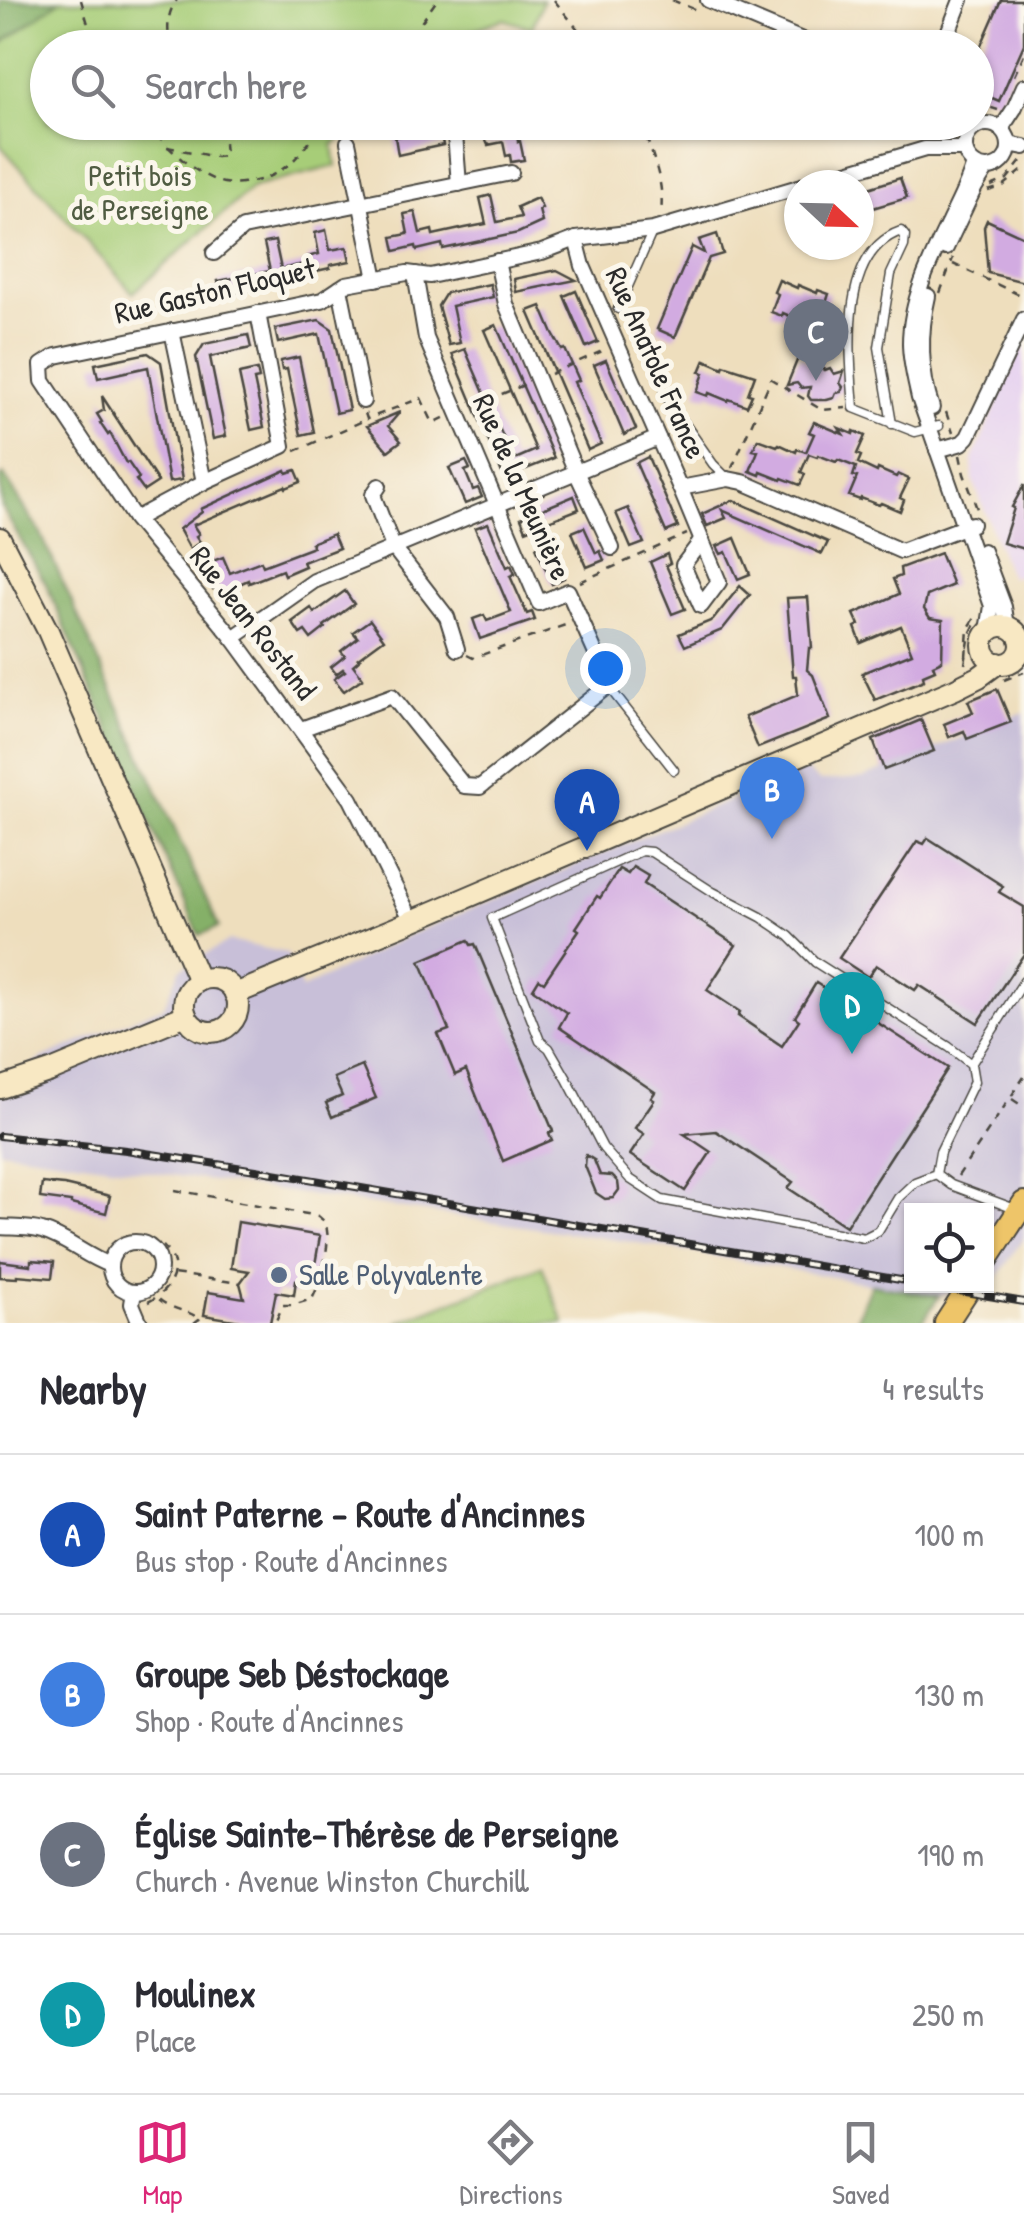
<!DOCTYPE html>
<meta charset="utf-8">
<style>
:root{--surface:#fff;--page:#f7f7f7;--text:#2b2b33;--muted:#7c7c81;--line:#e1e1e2;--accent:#db2777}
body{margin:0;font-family:"Patrick Hand",sans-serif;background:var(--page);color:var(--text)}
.controls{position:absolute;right:30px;bottom:30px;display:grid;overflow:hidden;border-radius:0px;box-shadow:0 2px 8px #0004}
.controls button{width:90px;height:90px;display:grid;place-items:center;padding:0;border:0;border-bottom:2px solid var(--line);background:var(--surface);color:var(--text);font:50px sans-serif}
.compass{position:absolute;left:784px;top:170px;width:90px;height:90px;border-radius:50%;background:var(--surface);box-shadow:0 2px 8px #0004;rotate:112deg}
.you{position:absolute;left:605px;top:668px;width:35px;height:35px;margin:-25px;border:8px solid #fff;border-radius:50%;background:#1a73e8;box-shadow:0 0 0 15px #1a73e833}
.badge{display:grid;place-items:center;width:65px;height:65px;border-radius:50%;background:var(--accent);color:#fff;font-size:32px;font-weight:700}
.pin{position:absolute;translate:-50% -82px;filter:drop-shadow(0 2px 5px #0008)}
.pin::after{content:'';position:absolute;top:52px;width:35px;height:30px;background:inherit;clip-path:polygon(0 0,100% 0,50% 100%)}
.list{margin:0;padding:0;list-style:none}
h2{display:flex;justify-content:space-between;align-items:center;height:130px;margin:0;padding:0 40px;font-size:42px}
h2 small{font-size:32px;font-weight:400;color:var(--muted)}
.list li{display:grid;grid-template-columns:65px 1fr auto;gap:30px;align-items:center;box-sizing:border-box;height:160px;padding:0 40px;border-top:2px solid var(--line)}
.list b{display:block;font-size:38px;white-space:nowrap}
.list p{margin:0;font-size:32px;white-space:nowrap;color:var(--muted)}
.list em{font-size:32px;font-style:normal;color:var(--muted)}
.icon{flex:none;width:55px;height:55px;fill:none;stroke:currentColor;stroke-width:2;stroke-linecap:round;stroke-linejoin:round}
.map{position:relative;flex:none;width:1024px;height:1323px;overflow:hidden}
.search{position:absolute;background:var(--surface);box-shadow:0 2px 8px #0004;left:30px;right:30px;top:30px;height:110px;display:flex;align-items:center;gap:25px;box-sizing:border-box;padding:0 35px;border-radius:55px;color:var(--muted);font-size:38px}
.sheet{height:770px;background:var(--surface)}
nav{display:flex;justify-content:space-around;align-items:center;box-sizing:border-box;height:140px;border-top:2px solid var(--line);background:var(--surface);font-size:28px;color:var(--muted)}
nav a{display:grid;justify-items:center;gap:5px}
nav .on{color:var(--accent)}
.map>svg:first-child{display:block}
.built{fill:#e6d2f0}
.industrial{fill:#c8bfd8}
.green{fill:#a7cd78;stroke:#697c52;stroke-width:2.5}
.forest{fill:#85b068;stroke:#586e4a;stroke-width:2.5}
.building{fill:#d2abe1}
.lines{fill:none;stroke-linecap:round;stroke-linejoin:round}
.lane-casing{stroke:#484641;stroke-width:11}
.street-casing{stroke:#484641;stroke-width:18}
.secondary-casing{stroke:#484641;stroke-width:24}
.primary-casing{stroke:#484641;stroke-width:26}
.path{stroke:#484641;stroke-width:2.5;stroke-dasharray:8 8;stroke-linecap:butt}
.lane{stroke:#fff;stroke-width:8}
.street{stroke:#fff;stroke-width:14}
.secondary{stroke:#f8e8c3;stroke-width:20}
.primary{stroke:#eec569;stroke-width:22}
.rail-casing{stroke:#2b2b2b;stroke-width:8}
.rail{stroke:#fbf7ec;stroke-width:4;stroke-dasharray:11;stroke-linecap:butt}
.service-dot{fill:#5c6f8a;stroke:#fbf7ec;stroke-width:4}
.labels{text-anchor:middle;stroke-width:10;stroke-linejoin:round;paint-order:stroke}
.park-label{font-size:30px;fill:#505c42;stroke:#fbf7ec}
.street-label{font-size:30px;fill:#2b2b2b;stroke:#fbf7ec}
.service-label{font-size:30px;fill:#4e5e75;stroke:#fbf7ec;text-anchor:start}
</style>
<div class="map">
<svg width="1024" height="1323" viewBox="0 0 1024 1323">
<rect width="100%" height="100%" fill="#fbf7ec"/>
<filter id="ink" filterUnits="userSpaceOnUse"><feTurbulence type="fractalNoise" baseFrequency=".01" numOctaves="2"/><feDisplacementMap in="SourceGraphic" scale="20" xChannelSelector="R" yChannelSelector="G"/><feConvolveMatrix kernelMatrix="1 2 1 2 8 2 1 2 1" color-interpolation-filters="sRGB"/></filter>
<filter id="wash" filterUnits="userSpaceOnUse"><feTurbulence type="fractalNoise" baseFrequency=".0048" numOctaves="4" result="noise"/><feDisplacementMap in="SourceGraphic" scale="40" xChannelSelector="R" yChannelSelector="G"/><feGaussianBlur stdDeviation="2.25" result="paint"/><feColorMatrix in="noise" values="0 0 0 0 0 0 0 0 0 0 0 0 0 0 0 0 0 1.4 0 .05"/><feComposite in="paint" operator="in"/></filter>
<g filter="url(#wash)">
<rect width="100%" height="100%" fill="#eedebd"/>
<polygon class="built" points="1024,342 1024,573 1010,578 973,480 972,461"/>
<polygon class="industrial" points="1024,712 1024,1237 997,1279 987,1282 986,1210 912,1210 912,1286 976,1286 939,1296 652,1245 0,1150 0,1086 43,1058 164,1006 180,969 229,941 287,953 302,989 409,935 804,769 820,781 863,778"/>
<g class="green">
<polygon points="60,0 543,0 532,28 503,19 462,34 447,47 48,48 48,122 359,123 333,145 336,166 253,187 133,293 0,145 0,45"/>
<polygon points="542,1266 564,1323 396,1323"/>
</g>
<g class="forest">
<polygon points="0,0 60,0 0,45"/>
<polygon points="4,475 41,534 219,927 199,935 46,584 2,508 0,477"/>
<polygon points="871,1284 939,1296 922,1323 855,1323"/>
</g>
<g id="blocks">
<g class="building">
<polygon points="1001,0 1024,0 1024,44 999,101 976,91 976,57"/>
<polygon points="500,122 516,122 518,142 520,141 524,160 511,162 510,155 506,156 503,142 488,145 483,134 501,131"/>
<polygon points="428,130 428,132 440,130 443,145 398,155 395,137"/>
<polygon points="900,178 907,198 859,212 859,191"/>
<polygon points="491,195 497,222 521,217 517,207 537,198 542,208 539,210 542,222 518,233 443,249 442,244 417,250 416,246 395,251 392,237 408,234 404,214 415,212 420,233 432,230 433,235 465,228 486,224 480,198"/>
<polygon points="987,220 1024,237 1024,282 988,273 984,227"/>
<polygon points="326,230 330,250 347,247 350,261 330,265 330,268 303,274 304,279 221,296 218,281 270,271 264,243 275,241 281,269 308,263 307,257 319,254 315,233"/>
<polygon points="717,234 723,254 709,258 675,337 657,329 692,247 704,253 699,240"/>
<polygon points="557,270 576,280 516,292 514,279"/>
<polygon points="779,280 797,288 798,285 817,293 818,290 829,294 825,306 829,308 821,326 803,318 801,321 783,313 782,316 771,312 778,294 774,292"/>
<polygon points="490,284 493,297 452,306 460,343 449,345 438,306 446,293"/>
<polygon points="576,291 598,342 586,347 564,296"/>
<polygon points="541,306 553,334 562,350 565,349 579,380 574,382 601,444 588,450 528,311"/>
<polygon points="319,320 332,329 349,410 336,413 319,334 278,343 275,329"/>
<polygon points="496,325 554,458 504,478 452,354 465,349 513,460 536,450 484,330"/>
<polygon points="248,335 251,348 210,357 226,436 213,439 196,357 204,344"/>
<polygon points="148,353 161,362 182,480 169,482 148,367 98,378 95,364"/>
<polygon points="299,357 314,432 301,435 287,369 282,370 281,365 281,361"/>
<polygon points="798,358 804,358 807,363 813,361 825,370 830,368 834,374 844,371 840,383 843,387 841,392 836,393 834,398 827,400 811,400 808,396 810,387 801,388 797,383 787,385"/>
<polygon points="606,360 636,429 624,435 594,365"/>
<polygon points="705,360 723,368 724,365 755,375 748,394 752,395 747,406 729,399 728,401 709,393 708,396 697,392 704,373 700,372"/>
<polygon points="257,370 259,379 254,380 264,427 251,430 239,374"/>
<polygon points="102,396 158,482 144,491 136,480 139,478 128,462 126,463 110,433 108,435 100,423 102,422 97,414 104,410"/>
<polygon points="400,412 388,426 401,441 388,451 367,426"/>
<polygon points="814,422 843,434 839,428 853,434 854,431 865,436 857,454 861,456 858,463 877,472 878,469 896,477 898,474 909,479 900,498 904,500 900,511 881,503 879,505 861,498 860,500 849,496 857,477 853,476 856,467 838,460 836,462 818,455 817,457 809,454 801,472 805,474 800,485 782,478 781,480 761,472 760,475 750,471 758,451 753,450 758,439 777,446 779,444 796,452 797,449 806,452 814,434 809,432"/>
<polygon points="648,457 678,527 666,532 636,463"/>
<polygon points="466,461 470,469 465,471 473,490 478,488 482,497 465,504 449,468"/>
<polygon points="286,470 287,473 296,470 301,482 286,488 285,486 193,525 199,534 196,536 200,542 190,549 179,529 202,512 201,509"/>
<polygon points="1024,485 1024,549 1003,543 1014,508 1012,507"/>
<polygon points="574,496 579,509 526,530 521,518"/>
<polygon points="733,500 828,542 822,554 722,510 726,518 707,526 702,514"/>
<polygon points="628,508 644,543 631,548 616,513"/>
<polygon points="488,523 507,567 511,565 515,574 510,576 527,614 532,612 535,620 480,639 473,619 484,615 487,621 511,612 475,528"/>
<polygon points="584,527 596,553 600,551 604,560 587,567 572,532"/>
<polygon points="333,534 339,548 303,562 305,566 284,575 282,570 249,583 248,580 220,593 218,586 213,589 208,578 213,576 208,563 223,557 230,573 261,561 263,566 313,547 311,543"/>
<polygon points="735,538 750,574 738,579 726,552 721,554 717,546"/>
<polygon points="548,542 564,578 552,584 536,547"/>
<polygon points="940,553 953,585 927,596 924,609 930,618 943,620 942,661 933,665 935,670 923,675 924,680 875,700 862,673 912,653 901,626 861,643 855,627 859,625 854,614 899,594 893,579 901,576 900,568"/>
<polygon points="667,554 670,563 666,565 685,609 672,614 650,562"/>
<polygon points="740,586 750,595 722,630 685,646 679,634 713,620"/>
<polygon points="345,591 354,604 324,626 325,628 311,639 305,631 300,634 292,622 311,608 314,613"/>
<polygon points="808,597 812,648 809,648 807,670 813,675 830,719 758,748 745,717 798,695 796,676 793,676 787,598"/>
<polygon points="370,620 384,639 358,658 360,659 353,665 363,678 344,691 334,679 345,671 343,669 336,674 331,667 345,656 341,651 358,638 353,632"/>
<polygon points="997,689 1011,722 967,739 964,731 949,737 944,724 973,712 968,701"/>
<polygon points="921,720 934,751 884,770 873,740"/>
<polygon points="928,838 1003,886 999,892 1024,907 1024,954 978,1023 919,985 915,990 876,965 868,977 839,958 917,841 924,844"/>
<polygon points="633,867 648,876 644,884 736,945 707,990 740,1012 738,1016 782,1046 799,1020 795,1017 816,983 948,1068 846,1226 788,1188 793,1182 716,1131 684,1134 711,1152 685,1191 630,1155 644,1134 635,1128 654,1100 651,1098 655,1092 559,1027 567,1013 533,989 539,979 544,982 579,930 576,928 597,896 600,898 619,869 628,874"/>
<polygon points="468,940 471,945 475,944 553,1131 549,1133 552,1140 503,1161 466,1070 455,1075 438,1034 449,1030 420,961"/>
<polygon points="362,1066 376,1098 332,1117 326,1103 342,1096 334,1078"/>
<polygon points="586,1155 594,1160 600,1175 612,1176 618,1182 619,1190 613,1198 605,1199 596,1193 585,1166"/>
<polygon points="42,1183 64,1185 110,1196 106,1213 71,1204 71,1202 40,1198"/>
<polygon points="238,1222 320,1236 312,1282 296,1280 294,1295 276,1292 270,1323 252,1323 204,1315 208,1292 244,1298 240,1283 249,1271 231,1268"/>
<polygon points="31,1260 54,1262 52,1278 17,1275 17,1278 0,1277 0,1261 31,1265"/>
</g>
</g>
</g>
<g filter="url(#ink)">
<use href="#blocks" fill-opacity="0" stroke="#484641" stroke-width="2.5"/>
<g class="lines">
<defs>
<g id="lane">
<polyline points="618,309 653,230"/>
<polyline points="664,394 713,464 728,479"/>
<path d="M892 424 879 347 891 274 904 246 905 236 901 231C838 253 850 355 854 408L915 432 939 426"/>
<polyline points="608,686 674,770"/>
<polyline points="971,1064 1024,981"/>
<polyline points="936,1174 915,1182 898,1198 878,1231 864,1238 662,1200 630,1179 603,1148 567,1079 549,1048 540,1041 492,918 641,851 651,852 713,892 761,917 789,936 815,962 949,1047 971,1064 974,1082 940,1152 936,1174 951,1185 1015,1209"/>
</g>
<g id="street">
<polyline points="708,0 821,48"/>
<polyline points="942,48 961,0"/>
<polyline points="454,122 459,184"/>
<circle cx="987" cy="146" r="22"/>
<polyline points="1001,129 1014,109 1024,86"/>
<polyline points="348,142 376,279"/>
<polyline points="1009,144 1024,147"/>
<path d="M974 164C968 185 958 203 949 222 931 259 910 301 910 343 910 361 915 380 919 398L992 606 988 631"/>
<polyline points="804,185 925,149 965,149"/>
<polyline points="799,187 653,230 576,239 583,266 680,488 728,479 743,482 901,551 972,524"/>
<polyline points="946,248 975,187 987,168"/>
<polyline points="214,253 243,228 511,173"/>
<polyline points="497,261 506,304 576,472 612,548"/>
<polyline points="340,288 363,401"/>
<path d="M928 296C919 333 920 373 932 408"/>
<polyline points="172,331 204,482"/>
<polyline points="937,450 962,443 968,437 1024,319"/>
<polyline points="379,486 373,495 393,547 447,617 457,649"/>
<polyline points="680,488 719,582 701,606 683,565 702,540"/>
<polyline points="135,519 204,482 283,446 258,313"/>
<polyline points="983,551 1004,607 1007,626"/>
<polyline points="233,638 314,581 658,438"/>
<polyline points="301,729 392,696 464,786 480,787 614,681 600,663 568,591 539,603 426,338 415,274"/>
<polyline points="412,921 351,799 234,639 135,519 43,381 42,365 56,356 322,300 346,284 407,273 430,276 542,252 576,239"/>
<path d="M0 1227C13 1228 29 1227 42 1231 67 1238 86 1257 110 1265"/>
<circle cx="135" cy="1267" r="25"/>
<polyline points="134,1292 132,1304 140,1323"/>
</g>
<g id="secondary">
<polyline points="0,538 48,631 199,981"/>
<circle cx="1002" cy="645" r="19"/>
<circle cx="211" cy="1005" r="27"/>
<polyline points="235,994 412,921 955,689 979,677 998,663"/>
<polyline points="0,1088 51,1071 186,1015"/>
</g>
<g id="primary">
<polyline points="986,1261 1024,1203"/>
<polyline points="946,1323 970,1286"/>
</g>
</defs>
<use href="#lane" class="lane-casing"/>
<use href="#street" class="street-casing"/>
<use href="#secondary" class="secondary-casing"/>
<use href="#primary" class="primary-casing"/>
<g class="path">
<polyline points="81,0 95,48"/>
<polyline points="554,0 593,48"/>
<polyline points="672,0 701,12"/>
<path d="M171 48C167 32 166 13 177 0"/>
<polyline points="403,48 437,0"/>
<polyline points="1014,76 1024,54"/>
<polyline points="976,103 998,110"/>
<path d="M147 122C166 147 190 171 220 182 229 185 241 183 251 182 284 176 306 152 320 122"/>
<polyline points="246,122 255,125 259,122"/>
<path d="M641 122C651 152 665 182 661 213"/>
<polyline points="941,122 948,131"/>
<polyline points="948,136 957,122"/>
<polyline points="167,147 216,157 225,156 223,129 229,124 240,122"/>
<polyline points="991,186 1007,179 1022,160"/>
<polyline points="988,191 1002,187 1024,169"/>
<polyline points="953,264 1024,297"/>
<polyline points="940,293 953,258"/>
<polyline points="550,374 607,349"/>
<polyline points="472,406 524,385"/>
<polyline points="946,412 953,433"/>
<polyline points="365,413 367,419 421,398 433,423 446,417"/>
<polyline points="295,451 365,420"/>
<polyline points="960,455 964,474 979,514"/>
<polyline points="732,468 771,379 822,410 846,408"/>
<polyline points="580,582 687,534"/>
<polyline points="467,655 473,658 568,624"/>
<polyline points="966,657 968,629 975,618"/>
<polyline points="965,664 970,634 975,624"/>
<polyline points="1004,680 1024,672"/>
<polyline points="1012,1099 1024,1107"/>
<polyline points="958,1176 1024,1077"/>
<path d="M175 1190 318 1216C325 1222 326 1221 327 1231 330 1246 320 1285 312 1299L293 1305H283L275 1323"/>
<polyline points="159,1272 240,1283"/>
<path d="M148 1288C155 1295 159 1301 168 1305 179 1311 190 1311 199 1319"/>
<path d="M148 1302C163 1295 179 1278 173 1260 173 1258 164 1247 163 1246"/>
<polyline points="194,1323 199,1319 202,1323"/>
</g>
<use href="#lane" class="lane"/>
<use href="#street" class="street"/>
<use href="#secondary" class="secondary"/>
<use href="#primary" class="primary"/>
<defs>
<g id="rail">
<polyline points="0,1136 126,1150 256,1170 912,1282"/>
<polyline points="930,1286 1024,1302"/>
</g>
</defs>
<use href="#rail" class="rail-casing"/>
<use href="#rail" class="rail"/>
</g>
</g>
<circle class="service-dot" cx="279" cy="1275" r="10"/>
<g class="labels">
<g class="park-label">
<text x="140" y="186">Petit bois<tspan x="140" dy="34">de Perseigne</tspan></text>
</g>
<g class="street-label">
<text transform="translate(215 291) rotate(-13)" y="10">Rue Gaston Floquet</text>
<text transform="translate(656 363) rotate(66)" y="10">Rue Anatole France</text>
<text transform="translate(522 487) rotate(66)" y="10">Rue de la Meunière</text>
<text transform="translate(253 623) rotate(52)" y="10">Rue Jean Rostand</text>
</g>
<g class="service-label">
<text x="299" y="1285">Salle Polyvalente</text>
</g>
</g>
</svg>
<div class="controls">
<button><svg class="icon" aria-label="locate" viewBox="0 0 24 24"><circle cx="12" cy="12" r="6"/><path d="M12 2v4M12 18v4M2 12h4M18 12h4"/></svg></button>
</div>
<svg class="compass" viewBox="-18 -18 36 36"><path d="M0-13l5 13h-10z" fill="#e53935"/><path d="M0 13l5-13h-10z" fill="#7c7c81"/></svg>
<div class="you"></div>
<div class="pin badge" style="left:587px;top:851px;background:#1a4fb4">A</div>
<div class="pin badge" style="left:772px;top:839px;background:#3f7fe0">B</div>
<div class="pin badge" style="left:816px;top:381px;background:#6b7280">C</div>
<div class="pin badge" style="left:852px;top:1054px;background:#0f9aa8">D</div>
<div class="search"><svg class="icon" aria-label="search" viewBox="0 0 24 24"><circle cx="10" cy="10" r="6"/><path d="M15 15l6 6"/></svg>Search here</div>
</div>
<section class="sheet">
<h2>Nearby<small>4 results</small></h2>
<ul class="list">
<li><span class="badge" style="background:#1a4fb4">A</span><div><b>Saint Paterne - Route d'Ancinnes</b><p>Bus stop · Route d'Ancinnes</p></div><em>100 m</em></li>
<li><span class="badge" style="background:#3f7fe0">B</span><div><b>Groupe Seb Déstockage</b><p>Shop · Route d'Ancinnes</p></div><em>130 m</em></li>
<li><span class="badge" style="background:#6b7280">C</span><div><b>Église Sainte-Thérèse de Perseigne</b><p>Church · Avenue Winston Churchill</p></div><em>190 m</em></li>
<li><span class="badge" style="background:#0f9aa8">D</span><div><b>Moulinex</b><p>Place</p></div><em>250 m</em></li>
</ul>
</section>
<nav>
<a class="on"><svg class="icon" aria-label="map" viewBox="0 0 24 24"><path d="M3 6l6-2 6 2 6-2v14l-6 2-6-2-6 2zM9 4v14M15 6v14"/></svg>Map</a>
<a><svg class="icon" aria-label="directions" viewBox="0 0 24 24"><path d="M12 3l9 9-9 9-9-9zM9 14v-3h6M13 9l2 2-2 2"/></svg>Directions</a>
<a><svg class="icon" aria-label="saved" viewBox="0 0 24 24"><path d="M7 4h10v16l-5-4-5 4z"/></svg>Saved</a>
</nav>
